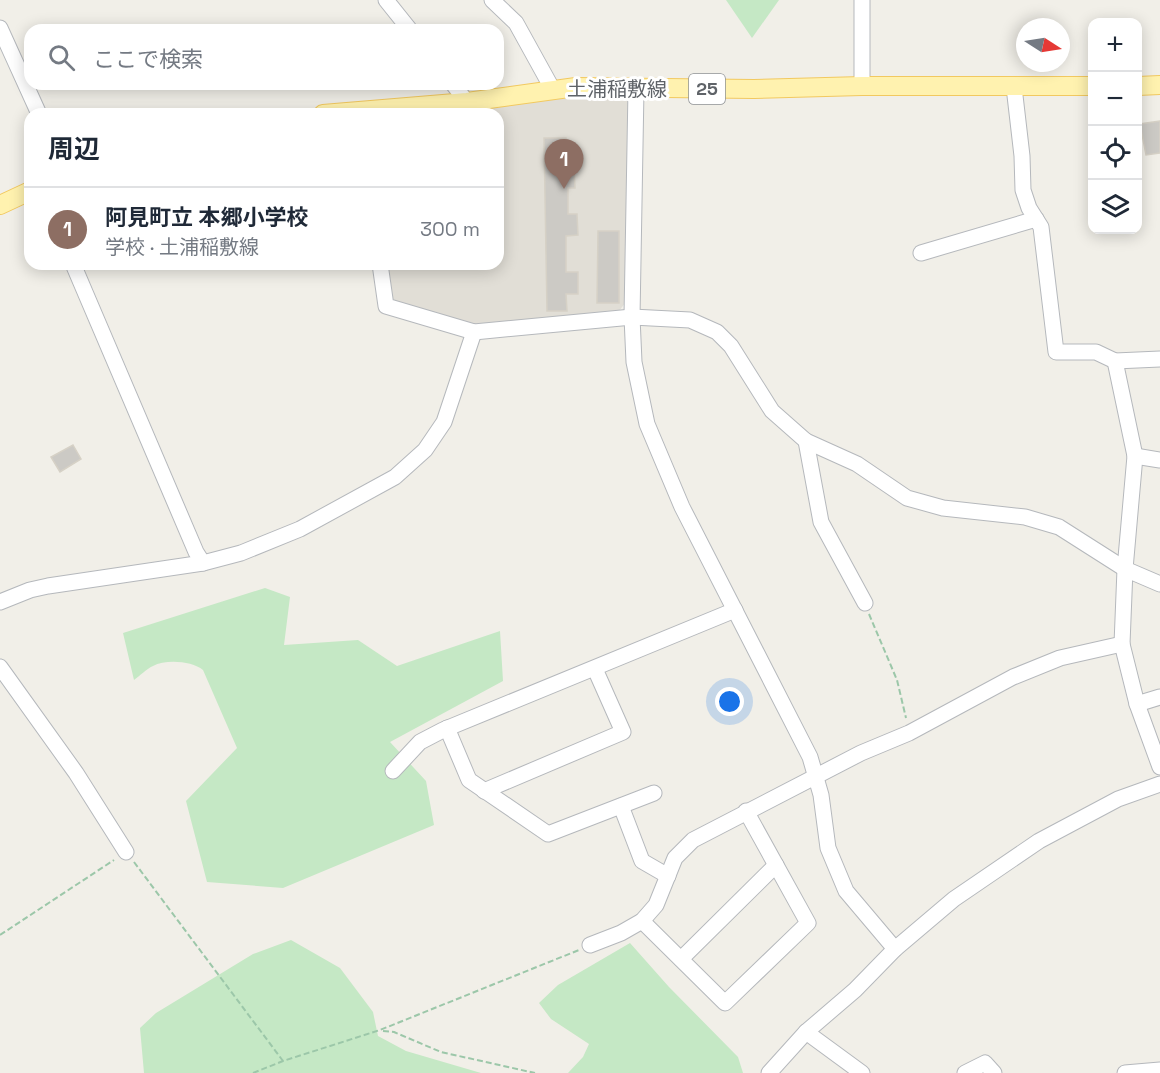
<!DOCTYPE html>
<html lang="ja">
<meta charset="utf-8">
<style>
:root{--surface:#fff;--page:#f2f2f3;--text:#1f2937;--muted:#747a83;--line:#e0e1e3;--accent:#ea580c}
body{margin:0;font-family:"Space Grotesk","Noto Sans JP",sans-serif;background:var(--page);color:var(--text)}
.controls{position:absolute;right:18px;top:18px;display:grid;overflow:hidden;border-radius:12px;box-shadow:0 3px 15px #0003}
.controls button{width:54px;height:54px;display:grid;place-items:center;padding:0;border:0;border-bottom:2px solid var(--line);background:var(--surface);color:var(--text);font:30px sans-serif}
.compass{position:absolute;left:1016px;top:18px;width:54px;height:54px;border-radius:50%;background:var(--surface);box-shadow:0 3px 15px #0003;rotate:102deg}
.you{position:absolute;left:730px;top:702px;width:21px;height:21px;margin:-15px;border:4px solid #fff;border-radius:50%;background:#1a73e8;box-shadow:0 0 0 9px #1a73e833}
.badge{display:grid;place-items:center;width:39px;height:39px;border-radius:50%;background:var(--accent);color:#fff;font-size:20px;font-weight:700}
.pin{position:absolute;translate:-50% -50px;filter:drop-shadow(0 2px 3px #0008)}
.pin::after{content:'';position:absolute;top:32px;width:21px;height:18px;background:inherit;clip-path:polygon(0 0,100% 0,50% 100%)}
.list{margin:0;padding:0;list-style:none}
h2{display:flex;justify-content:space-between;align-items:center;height:78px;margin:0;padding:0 24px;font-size:26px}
h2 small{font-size:20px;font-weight:400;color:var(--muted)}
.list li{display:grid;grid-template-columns:39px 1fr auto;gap:18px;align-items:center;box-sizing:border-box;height:84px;padding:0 24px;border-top:2px solid var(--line)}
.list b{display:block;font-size:22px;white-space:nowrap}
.list p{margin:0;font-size:20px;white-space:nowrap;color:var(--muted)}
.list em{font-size:20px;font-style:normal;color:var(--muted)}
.icon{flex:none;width:33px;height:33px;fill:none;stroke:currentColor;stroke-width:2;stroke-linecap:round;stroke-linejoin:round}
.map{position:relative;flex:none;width:1160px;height:1073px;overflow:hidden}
.search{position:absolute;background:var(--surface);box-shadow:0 3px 15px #0003;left:24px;top:24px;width:480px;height:66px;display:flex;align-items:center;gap:15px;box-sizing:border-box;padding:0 21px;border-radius:18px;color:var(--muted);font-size:22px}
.panel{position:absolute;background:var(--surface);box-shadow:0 3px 15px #0003;left:24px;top:108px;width:480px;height:162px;border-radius:18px}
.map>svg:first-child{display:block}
.education{fill:#e1ded6}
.green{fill:#c5e8c5}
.building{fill:#cccac5;stroke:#d6d1c6;stroke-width:1.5}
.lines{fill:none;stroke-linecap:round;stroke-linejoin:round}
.minor-casing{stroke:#b5b8bc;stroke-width:17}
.major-casing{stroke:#f2c960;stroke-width:20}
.path{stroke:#9cc7a9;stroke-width:2;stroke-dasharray:6 3;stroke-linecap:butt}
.minor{stroke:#fff;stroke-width:15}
.major{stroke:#fff2af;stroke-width:18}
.labels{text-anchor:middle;stroke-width:6;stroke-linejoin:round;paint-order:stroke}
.shield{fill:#fff;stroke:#8f9295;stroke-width:1.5}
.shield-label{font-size:18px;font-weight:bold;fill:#5f6368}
.street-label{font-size:20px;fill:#5f6368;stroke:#fff}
</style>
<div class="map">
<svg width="1160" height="1073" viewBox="0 0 1160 1073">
<rect width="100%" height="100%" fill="#f1efe8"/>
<polygon class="education" points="631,95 629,298 619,311 474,326 393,301 388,264 498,264 498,114 419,114 580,97"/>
<g class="green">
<polygon points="726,0 779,0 752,38"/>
<path d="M265 588 290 597 284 645 358 640 397 666 500 631 503 681 390 742 426 781 434 825 283 888 207 882 186 801 237 748 203 670C192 661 166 659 153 666 146 669 140 676 134 680L123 633Z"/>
<polygon points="291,940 340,968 373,1012 378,1036 406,1051 481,1073 144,1073 140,1028 156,1013 253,954"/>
<polygon points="630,943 669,987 738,1057 743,1073 568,1073 583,1057 589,1044 551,1019 539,1003 558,985"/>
</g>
<g class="building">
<polygon points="1160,121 1160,153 1146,155 1140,124"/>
<polygon points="544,138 566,138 567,169 574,168 575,188 568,188 568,214 577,214 578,235 566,236 566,272 578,272 578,294 566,294 567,311 547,311"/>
<polygon points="598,231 619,231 619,303 597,303"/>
<polygon points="73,445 81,459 60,472 51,457"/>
</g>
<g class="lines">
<defs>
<g id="minor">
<polyline points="386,0 410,30"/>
<polyline points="492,0 516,23 553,90"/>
<polyline points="862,0 862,86"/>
<polyline points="0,28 39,114"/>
<polyline points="453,84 467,102"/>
<polyline points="1014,87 1022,156 1023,190 1029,208 1041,227 1056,352 1096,352 1115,361 1160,359"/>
<polyline points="636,89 632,317 634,362 647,424 682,507 810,757 821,795 828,848 846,891 895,949"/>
<polyline points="921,253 1036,219"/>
<polyline points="73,264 196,552 203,563"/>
<polyline points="380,264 386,306 474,332 632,317 690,320 717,332 731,346 772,411 806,441 857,464 907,498 943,508 1025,517 1059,527 1125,569 1160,584"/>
<polyline points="1115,361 1135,456 1125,569 1122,644 1137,704 1160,767"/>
<polyline points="806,441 821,522 865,603"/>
<polyline points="1135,456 1160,460"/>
<polyline points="0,602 30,590 48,586 203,563 241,553 300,529 395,477 425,450 444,422 474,332"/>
<polyline points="0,667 76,773 126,852"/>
<polyline points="1137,704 1160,697"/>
<polyline points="447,728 469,780 548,834 654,793"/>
<polyline points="393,771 420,742 443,730 735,610"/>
<polyline points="484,791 623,732 595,669"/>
<polyline points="621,806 642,861 668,876"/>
<polyline points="642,921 725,1003 808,923 746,811"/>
<polyline points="590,945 621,933 642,921 656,905 675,858 693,840 861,753 909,733 1013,677 1060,658 1122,644"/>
<polyline points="681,959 776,865"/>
<polyline points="806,1032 862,1073"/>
<polyline points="769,1073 806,1032 855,990 895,949 954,899 1039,841 1118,799 1160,784"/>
<polyline points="965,1073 985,1063 994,1073"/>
<polyline points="1125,1073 1160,1070"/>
</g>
<g id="major">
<polyline points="1138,86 1160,85"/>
<polyline points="323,114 467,102 576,87 754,89 862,86 1092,86"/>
<polyline points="0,205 30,191"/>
</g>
</defs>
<use href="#minor" class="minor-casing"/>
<use href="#major" class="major-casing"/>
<g class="path">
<polyline points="869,614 897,680 906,718"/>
<polyline points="134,862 283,1061"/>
<polyline points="0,935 114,860"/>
<polyline points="383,1031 394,1032 441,1052 535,1073"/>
<polyline points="253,1073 283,1061 380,1030 579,950"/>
</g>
<use href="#minor" class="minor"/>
<use href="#major" class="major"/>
</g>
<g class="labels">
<rect class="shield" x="689" y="74" width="36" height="30" rx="4.5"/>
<g class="shield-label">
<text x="707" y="95">25</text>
</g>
<g class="street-label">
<text x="617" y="96">土浦稲敷線</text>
</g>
</g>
</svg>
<div class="controls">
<button>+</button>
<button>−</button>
<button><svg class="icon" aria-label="locate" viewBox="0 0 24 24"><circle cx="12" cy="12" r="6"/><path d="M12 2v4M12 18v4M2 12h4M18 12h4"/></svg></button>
<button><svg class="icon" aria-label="layers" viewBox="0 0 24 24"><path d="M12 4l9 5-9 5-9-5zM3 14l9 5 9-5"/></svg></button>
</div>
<svg class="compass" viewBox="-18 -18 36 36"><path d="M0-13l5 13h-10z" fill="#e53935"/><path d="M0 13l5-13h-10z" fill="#747a83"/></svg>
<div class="you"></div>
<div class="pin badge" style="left:564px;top:189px;background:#8d6e63">1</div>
<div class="search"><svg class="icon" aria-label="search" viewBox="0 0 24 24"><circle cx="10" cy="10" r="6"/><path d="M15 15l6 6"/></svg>ここで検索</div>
<section class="panel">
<h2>周辺<small></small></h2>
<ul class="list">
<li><span class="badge" style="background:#8d6e63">1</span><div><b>阿見町立 本郷小学校</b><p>学校 · 土浦稲敷線</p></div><em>300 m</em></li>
</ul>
</section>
</div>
